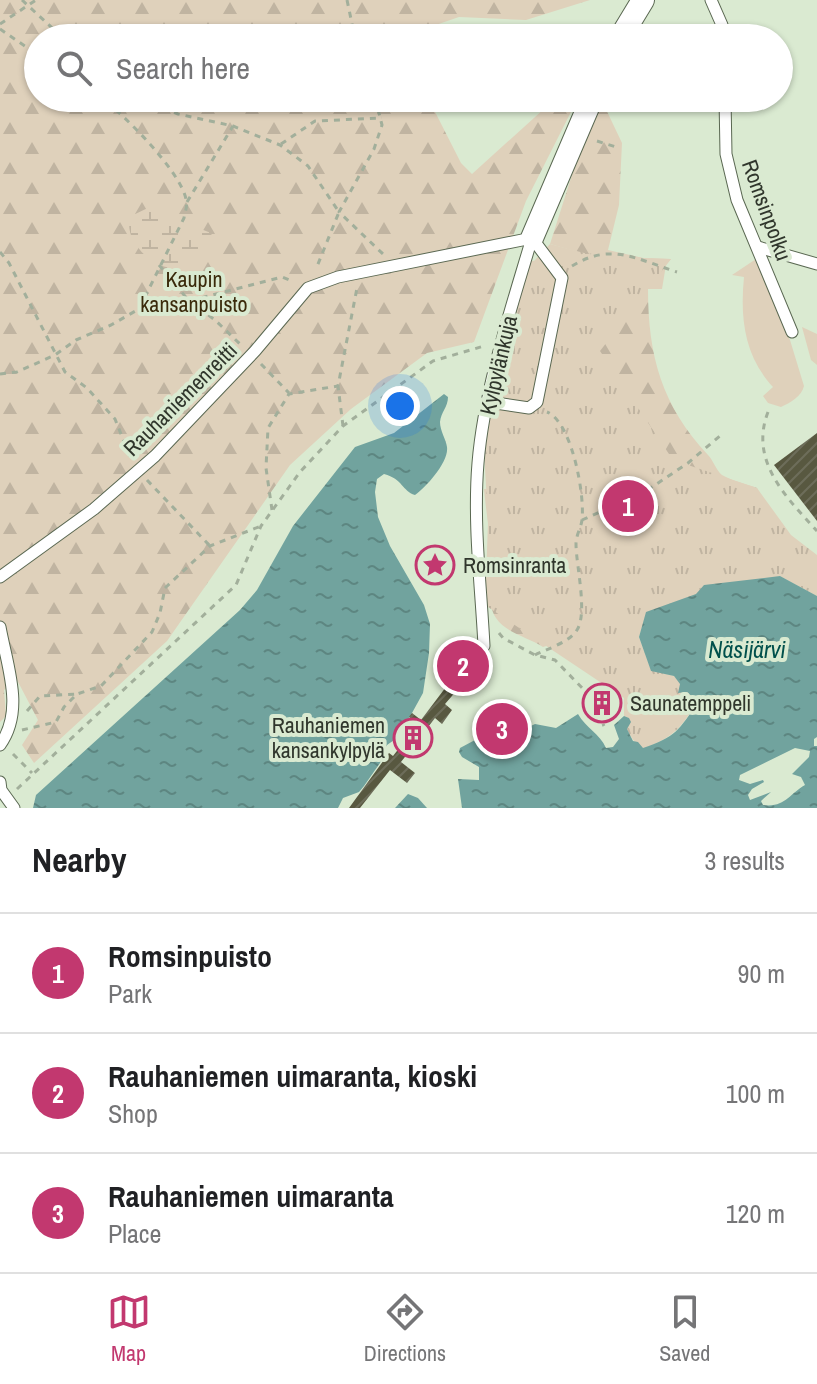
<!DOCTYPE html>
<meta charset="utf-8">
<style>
:root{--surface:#fff;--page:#f2f2f2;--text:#202124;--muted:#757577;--line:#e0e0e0;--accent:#c2386f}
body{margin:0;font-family:"Archivo Narrow",sans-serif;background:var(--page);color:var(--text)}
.you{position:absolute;left:400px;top:406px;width:28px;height:28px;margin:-20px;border:6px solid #fff;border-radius:50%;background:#1a73e8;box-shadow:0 0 0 12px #1a73e833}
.badge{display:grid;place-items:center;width:52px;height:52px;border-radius:50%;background:var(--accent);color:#fff;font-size:26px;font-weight:700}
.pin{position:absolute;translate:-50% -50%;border:4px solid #fff;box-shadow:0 2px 8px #0006}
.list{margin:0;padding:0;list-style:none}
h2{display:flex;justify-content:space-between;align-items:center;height:104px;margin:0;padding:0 32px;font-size:34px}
h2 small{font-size:26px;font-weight:400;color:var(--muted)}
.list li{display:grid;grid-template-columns:52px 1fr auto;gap:24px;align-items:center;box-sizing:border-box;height:120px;padding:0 32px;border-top:2px solid var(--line)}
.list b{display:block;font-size:30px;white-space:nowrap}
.list p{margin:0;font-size:26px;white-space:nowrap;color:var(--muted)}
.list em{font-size:26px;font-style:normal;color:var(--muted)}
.icon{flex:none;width:44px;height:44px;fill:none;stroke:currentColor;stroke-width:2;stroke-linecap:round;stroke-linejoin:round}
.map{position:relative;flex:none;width:817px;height:808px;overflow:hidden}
.search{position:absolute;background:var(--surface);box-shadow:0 2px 6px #0004;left:24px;right:24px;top:24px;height:88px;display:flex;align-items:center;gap:20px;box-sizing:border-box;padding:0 28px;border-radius:44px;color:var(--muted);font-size:30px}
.sheet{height:464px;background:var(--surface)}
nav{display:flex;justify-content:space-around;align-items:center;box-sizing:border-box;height:112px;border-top:2px solid var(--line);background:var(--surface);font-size:22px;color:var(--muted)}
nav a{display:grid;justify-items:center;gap:4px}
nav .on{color:var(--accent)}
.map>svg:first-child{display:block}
.grass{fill:#dfd1bb}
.forest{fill:url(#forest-firs)}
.wetland{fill:url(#wetland-marsh)}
.park{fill:url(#park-tufts)}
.water{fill:url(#water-ripples);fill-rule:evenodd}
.building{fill:url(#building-hatch)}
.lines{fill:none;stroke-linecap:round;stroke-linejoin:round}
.service-casing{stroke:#5a6852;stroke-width:13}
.minor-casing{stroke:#5a6852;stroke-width:24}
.path{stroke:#a2af9b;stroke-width:3;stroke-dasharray:6 6;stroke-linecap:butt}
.service{stroke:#fff;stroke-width:11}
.minor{stroke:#fff;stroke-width:22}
.labels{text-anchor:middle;stroke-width:8;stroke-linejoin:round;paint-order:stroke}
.street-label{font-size:22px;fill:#30362c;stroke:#daead1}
.park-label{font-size:22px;fill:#3a2a0b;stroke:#daead1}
.poi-label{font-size:22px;fill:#30362c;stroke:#daead1;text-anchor:start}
.water-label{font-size:24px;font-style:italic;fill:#00504b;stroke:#daead1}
</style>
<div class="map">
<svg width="817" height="808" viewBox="0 0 817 808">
<defs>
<pattern id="forest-firs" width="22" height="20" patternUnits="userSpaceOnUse" patternTransform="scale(2)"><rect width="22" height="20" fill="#dfd1bb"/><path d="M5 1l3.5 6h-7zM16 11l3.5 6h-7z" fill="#c0b4a1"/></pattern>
<pattern id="wetland-marsh" width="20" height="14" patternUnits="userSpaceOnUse" patternTransform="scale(2)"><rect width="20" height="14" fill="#dfd1bb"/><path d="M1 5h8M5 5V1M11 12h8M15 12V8" fill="none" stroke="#c0b4a1"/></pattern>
<pattern id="park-tufts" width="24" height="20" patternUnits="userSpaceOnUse" patternTransform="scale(2)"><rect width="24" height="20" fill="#dfd1bb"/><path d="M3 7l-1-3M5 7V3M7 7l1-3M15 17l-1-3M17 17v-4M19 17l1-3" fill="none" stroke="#c0b4a1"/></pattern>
<pattern id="water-ripples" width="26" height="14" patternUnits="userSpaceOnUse" patternTransform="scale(2)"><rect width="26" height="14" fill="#71a39e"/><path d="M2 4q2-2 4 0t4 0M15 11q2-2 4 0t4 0" fill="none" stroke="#5d8681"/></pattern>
<pattern id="building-hatch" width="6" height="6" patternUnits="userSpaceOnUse" patternTransform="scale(2)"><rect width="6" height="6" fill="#585840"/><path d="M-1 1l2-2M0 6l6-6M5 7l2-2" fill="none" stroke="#6d6d5a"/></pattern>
</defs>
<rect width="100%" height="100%" fill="#daead1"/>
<g class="grass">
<path d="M756 259 790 340 804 386C802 396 790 403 781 407L768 403 763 396 773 387C744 356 740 317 744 277L732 275Z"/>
<polygon points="802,327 817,334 817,365 811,360"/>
</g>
<g class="forest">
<polygon points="0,0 590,0 526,20 459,17 398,38 38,38 38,98 428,98 461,163 472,174 556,98 578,98 526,201 474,342 427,353 351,409 290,465 167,641 34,763 22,745 38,720 17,680 4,690 6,716 0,722"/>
<path d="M603 103 622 143 619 205 608 250 643 258 671 259 666 265 662 289H648C648 356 662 406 708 455 713 460 716 470 722 475 732 481 747 484 757 488L760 503 817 596 780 576 543 647C528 637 506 633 496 618 485 601 492 576 491 557 490 534 486 511 484 489L589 492 588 255 550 244 578 156Z"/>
</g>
<path class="wetland" d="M152 206C173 213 190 226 211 233L215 245C194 282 147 273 131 235 129 230 129 222 129 217Z"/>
<path class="park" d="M550 244 588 254 608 251 643 258 671 259 600 351 673 460 757 488 791 535 817 555V596L780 576 696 594 647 612 639 637 651 670 674 676 698 702C678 730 677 735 643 749L634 741 626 729 629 718 624 716V698L485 605 488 522 484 450 504 349 528 260 534 261Z"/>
<g class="water">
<path d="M444 394 448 397C448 407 441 412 440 422 440 431 446 439 447 447 449 462 426 487 415 495 402 491 403 479 384 474L377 479 375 492 378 517 390 546 424 605 430 624 429 653 423 693 412 713 397 738 387 745 380 763 364 786 359 792 343 798 338 808H33L36 795 240 610 257 590 293 526 355 447 394 433Z"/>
<path d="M780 576 817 596V737L814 739V746H817V808H462L458 779 479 780V767L462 757 459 752 460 748 475 740 490 752 496 751 497 742 535 724 556 728 578 714C586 728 600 734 606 748L613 747 619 739 614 725 624 716 629 718 631 722 627 729 633 741 638 742 643 748C676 737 679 730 698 702L687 692 678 693 680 684 674 676 651 671 639 637 646 612 696 594 704 585ZM795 748 810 751 809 757 792 774 801 777 805 785C789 794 785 808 763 805L761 801 771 792 750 800 748 795 752 789 764 782 763 780 750 784 739 780 740 775Z"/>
<polygon points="408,794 418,798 427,808 395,808"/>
</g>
<g class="building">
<polygon points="817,433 817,521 774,465"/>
<polygon points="458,664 471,674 445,704 452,710 442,724 435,718 401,762 415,773 407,783 390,770 360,808 349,808 389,753 393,756 418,724 409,717 412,713 421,720 452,679 449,677"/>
<circle cx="602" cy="703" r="7"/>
</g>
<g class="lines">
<defs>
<g id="service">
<polyline points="711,0 722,25 723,38"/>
<polyline points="725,98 726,154 737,200 792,332"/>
<polyline points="758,247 817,264"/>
<polyline points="489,402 529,408 537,402 562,278 532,238"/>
<polyline points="0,577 94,509 155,456 255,351 308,288 338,277 532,238"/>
<path d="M0 627C7 666 25 710 0 745"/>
<path d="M484 646C481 586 473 524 478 463 484 390 511 309 532 238"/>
<polyline points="0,782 1,790 14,808"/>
</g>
<g id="minor">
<polyline points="620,38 643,0"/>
<polyline points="532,238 592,98"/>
</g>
</defs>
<use href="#service" class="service-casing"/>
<use href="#minor" class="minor-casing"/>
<g class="path">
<polyline points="22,0 63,38"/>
<polyline points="347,0 355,38"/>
<polyline points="0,24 36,0"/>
<polyline points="0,29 38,55"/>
<polyline points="113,98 116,108"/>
<polyline points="141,98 178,114 233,126 280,145 308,166 339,212 316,269"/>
<polyline points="375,98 382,125 374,149 339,212 383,254"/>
<polyline points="597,141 616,147"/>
<polyline points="281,144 315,121 382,118"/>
<polyline points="187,202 233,126"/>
<polyline points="0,252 9,263 65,372 87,388 115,419 131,459"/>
<polyline points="159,265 189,301 282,277 294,282"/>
<path d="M572 266C611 242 636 259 677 272"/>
<polyline points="189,301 215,320 241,345"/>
<polyline points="261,364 289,393"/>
<path d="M0 374 17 372 55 355 76 340 111 325 139 309 184 218C185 212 188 205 186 199 180 171 124 114 101 98"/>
<path d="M768 412C749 461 786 497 817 531"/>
<polyline points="343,426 338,386 357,288"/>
<polyline points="147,480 210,546"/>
<polyline points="272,510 266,468 268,428 289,394 338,386"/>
<polyline points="582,520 646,491 688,463 721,435"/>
<polyline points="499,633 503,638 535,655 555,660 587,693 604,726"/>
<path d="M535 655C547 649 570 642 577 630 588 613 576 565 576 544 576 535 581 528 582 520 585 495 572 422 547 412"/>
<polyline points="27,711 40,696 77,694"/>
<polyline points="22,730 56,722 64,707 77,694 101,686 152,632 160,613 165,588 210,546 261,526"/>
<polyline points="13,754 32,773"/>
<polyline points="17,789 236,585 261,526 300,472 343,426 433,361 484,346"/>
</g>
<use href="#service" class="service"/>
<use href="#minor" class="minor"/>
</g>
<defs>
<symbol id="sight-ring" viewBox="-11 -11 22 22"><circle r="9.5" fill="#daead1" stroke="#c2386f" stroke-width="1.5"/><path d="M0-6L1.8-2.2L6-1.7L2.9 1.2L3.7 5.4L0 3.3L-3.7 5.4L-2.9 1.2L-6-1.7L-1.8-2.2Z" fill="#c2386f"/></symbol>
<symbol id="building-ring" viewBox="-11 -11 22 22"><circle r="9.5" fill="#daead1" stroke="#c2386f" stroke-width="1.5"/><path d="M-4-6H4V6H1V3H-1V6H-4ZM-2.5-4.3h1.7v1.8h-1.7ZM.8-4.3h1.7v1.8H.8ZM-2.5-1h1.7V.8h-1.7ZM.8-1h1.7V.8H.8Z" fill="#c2386f"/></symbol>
</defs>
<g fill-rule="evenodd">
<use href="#sight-ring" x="413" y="543" width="44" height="44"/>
<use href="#building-ring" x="580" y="681" width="44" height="44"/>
<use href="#building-ring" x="391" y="716" width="44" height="44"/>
</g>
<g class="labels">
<g class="street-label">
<text transform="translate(767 210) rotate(70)" y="8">Romsinpolku</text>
<text transform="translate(498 365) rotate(-77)" y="8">Kylpylänkuja</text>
<text transform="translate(180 399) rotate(-45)" y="8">Rauhaniemenreitti</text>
</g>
<g class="park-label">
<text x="194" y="287">Kaupin<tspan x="194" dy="25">kansanpuisto</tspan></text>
</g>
<g class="poi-label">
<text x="463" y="573">Romsinranta</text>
<text x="630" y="711">Saunatemppeli</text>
<text x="385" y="733" text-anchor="end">Rauhaniemen<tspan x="385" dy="25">kansankylpylä</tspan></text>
</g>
<g class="water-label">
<text x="747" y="658">Näsijärvi</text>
</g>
</g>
</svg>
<div class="you"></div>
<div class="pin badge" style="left:628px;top:506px">1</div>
<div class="pin badge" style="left:463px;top:666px">2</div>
<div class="pin badge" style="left:502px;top:729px">3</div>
<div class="search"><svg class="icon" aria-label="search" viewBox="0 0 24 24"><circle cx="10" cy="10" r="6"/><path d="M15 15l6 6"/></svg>Search here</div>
</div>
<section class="sheet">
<h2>Nearby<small>3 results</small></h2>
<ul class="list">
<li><span class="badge">1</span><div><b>Romsinpuisto</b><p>Park</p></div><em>90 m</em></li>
<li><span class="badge">2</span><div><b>Rauhaniemen uimaranta, kioski</b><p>Shop</p></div><em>100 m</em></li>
<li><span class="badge">3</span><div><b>Rauhaniemen uimaranta</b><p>Place</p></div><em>120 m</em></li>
</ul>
</section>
<nav>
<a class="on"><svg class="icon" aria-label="map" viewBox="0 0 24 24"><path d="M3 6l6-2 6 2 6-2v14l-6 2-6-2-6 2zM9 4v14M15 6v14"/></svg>Map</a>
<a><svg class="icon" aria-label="directions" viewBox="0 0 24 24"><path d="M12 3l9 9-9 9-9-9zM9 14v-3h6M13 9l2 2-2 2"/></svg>Directions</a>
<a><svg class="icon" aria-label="saved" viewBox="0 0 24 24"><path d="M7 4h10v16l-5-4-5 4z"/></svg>Saved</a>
</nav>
